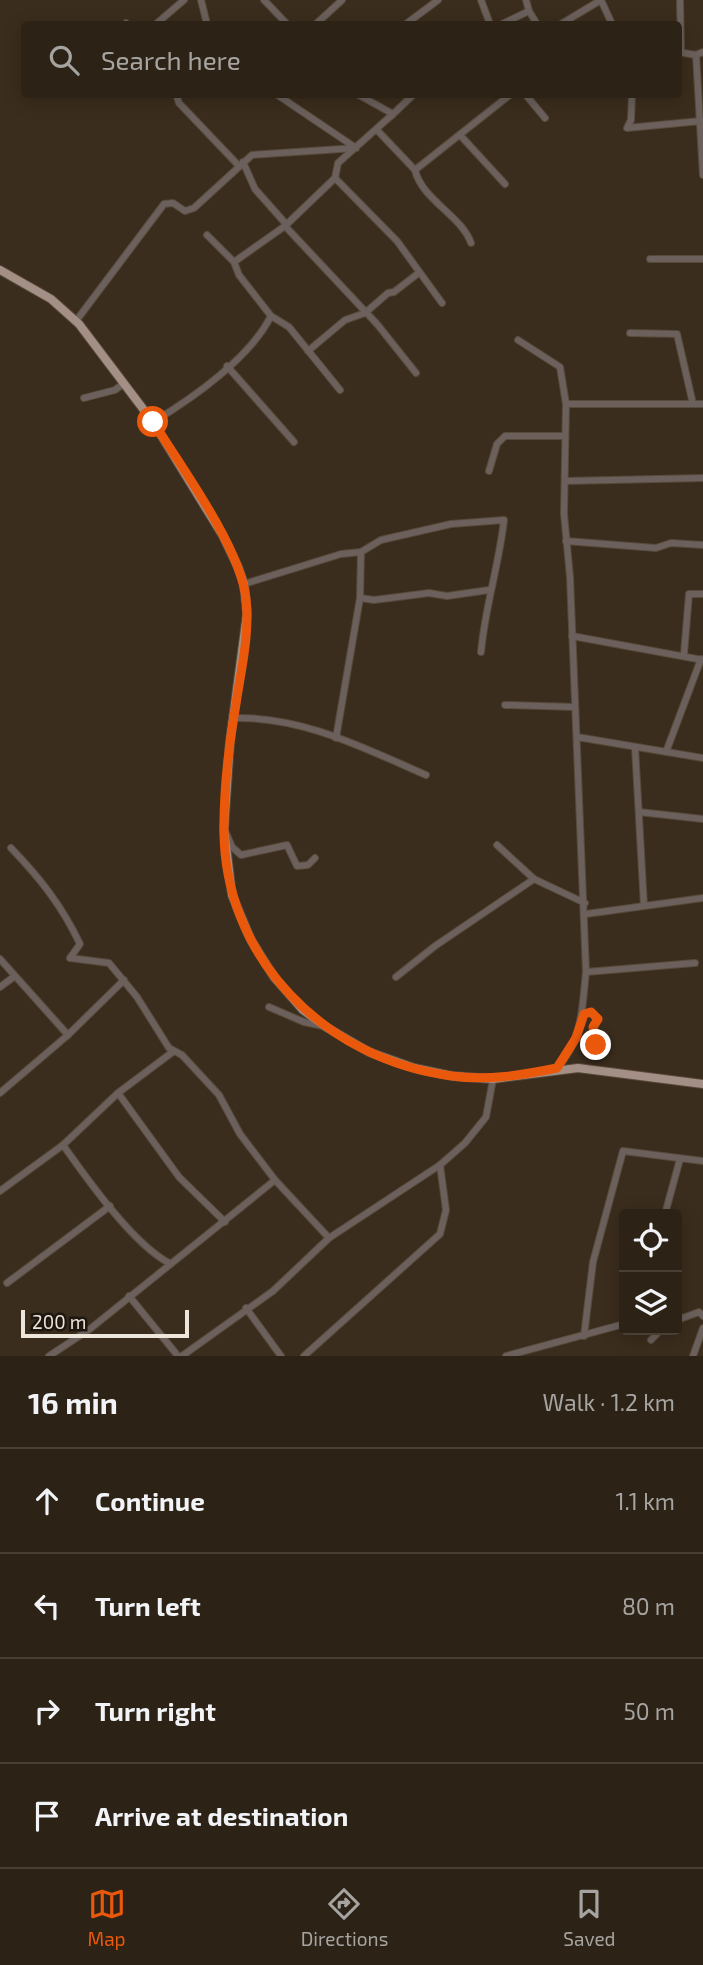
<!DOCTYPE html>
<meta charset="utf-8">
<style>
:root{--surface:#2c2216;--page:#382f23;--text:#f1f3f6;--muted:#a6a4a1;--line:#483f35;--accent:#ea580c}
body{margin:0;font-family:"Exo 2",sans-serif;background:var(--page);color:var(--text)}
.controls{position:absolute;right:21px;bottom:21px;display:grid;overflow:hidden;border-radius:7px;box-shadow:0 4px 18px #0003}
.controls button{width:63px;height:63px;display:grid;place-items:center;padding:0;border:0;border-bottom:2px solid var(--line);background:var(--surface);color:var(--text);font:35px sans-serif}
.scale{position:absolute;left:21px;bottom:18px;width:168px;box-sizing:border-box;padding-left:7px;border:4px solid #eee5db;border-top:0;font-size:19px;line-height:24px;white-space:nowrap;color:#eee5db;-webkit-text-stroke:5px #1d1710;paint-order:stroke}
.stop{position:absolute;width:21px;height:21px;margin:-16px;border:5px solid #ea580c;border-radius:50%;background:#fff}
.stop.end{background:#ea580c;border-color:#fff;box-shadow:0 2px 7px #0008}
.list{margin:0;padding:0;list-style:none}
h2{display:flex;justify-content:space-between;align-items:center;height:91px;margin:0;padding:0 28px;font-size:30px}
h2 small{font-size:23px;font-weight:400;color:var(--muted)}
.list li{display:grid;grid-template-columns:46px 1fr auto;gap:21px;align-items:center;box-sizing:border-box;height:105px;padding:0 28px;border-top:2px solid var(--line)}
.list b{display:block;font-size:26px;white-space:nowrap}
.list em{font-size:23px;font-style:normal;color:var(--muted)}
.icon{flex:none;width:38px;height:38px;fill:none;stroke:currentColor;stroke-width:2;stroke-linecap:round;stroke-linejoin:round}
.map{position:relative;flex:none;width:703px;height:1356px;overflow:hidden}
.search{position:absolute;background:var(--surface);box-shadow:0 4px 18px #0003;left:21px;right:21px;top:21px;height:77px;display:flex;align-items:center;gap:18px;box-sizing:border-box;padding:0 24px;border-radius:7px;color:var(--muted);font-size:26px}
.sheet{height:511px;background:var(--surface)}
nav{display:flex;justify-content:space-around;align-items:center;box-sizing:border-box;height:98px;border-top:2px solid var(--line);background:var(--surface);font-size:19px;color:var(--muted)}
nav a{display:grid;justify-items:center;gap:4px}
nav .on{color:var(--accent)}
.map>svg:first-child{display:block}
.lines{fill:none;stroke-linecap:round;stroke-linejoin:round}
.minor-casing{stroke:#584a3b;stroke-width:8}
.major-casing{stroke:#584a3b;stroke-width:10}
.minor{stroke:#6b605c;stroke-width:6}
.major{stroke:#a48f86;stroke-width:8}
.route{stroke:#ea580c;stroke-width:9}
</style>
<div class="map">
<svg width="703" height="1356" viewBox="0 0 703 1356">
<rect width="100%" height="100%" fill="#3b2d1d"/>
<g class="lines">
<defs>
<g id="minor">
<polyline points="201,0 207,24"/>
<polyline points="264,0 287,24"/>
<polyline points="481,0 490,24"/>
<polyline points="526,0 529,11"/>
<polyline points="601,0 612,24"/>
<polyline points="680,0 681,52"/>
<polyline points="126,23 127,24"/>
<polyline points="156,24 184,0"/>
<polyline points="316,24 342,0"/>
<polyline points="406,24 438,0"/>
<polyline points="502,24 529,11 537,24"/>
<polyline points="561,24 601,0"/>
<polyline points="678,52 696,55 703,52"/>
<polyline points="696,55 703,175"/>
<polyline points="176,94 179,103 239,166"/>
<polyline points="357,94 393,114"/>
<polyline points="525,94 545,118"/>
<polyline points="632,94 631,120 627,128 701,121"/>
<polyline points="391,116 414,94"/>
<polyline points="377,130 415,170 511,94"/>
<polyline points="460,135 505,184"/>
<polyline points="243,162 255,189 286,224"/>
<path d="M415 170C422 200 461 215 471 243"/>
<polyline points="335,178 397,241 442,303"/>
<polyline points="285,226 377,324 416,373"/>
<polyline points="207,235 234,262 239,275 271,316 289,327 340,390"/>
<polyline points="650,259 703,259"/>
<polyline points="234,262 285,226 335,178 338,163 393,114"/>
<polyline points="76,321 164,204 173,203 185,211 194,208 252,155 356,148 276,94"/>
<polyline points="630,333 677,334 693,404"/>
<path d="M518 340 560 367 566 404 564 514 570 577 586 972C582 1007 583 1040 557 1068"/>
<polyline points="308,351 345,320 365,313 388,293 394,292 416,275"/>
<polyline points="227,366 294,442"/>
<polyline points="84,398 115,390 123,384"/>
<polyline points="566,404 703,404"/>
<path d="M153 422C193 398 250 358 271 316"/>
<polyline points="489,471 497,444 505,436 564,436"/>
<polyline points="565,481 703,478"/>
<polyline points="566,541 656,548 671,543 703,545"/>
<path d="M244 584 341 554 361 552 381 540 451 524 504 520C499 565 485 607 481 652"/>
<polyline points="360,598 374,600 429,593 447,596 489,590"/>
<polyline points="572,636 703,660"/>
<polyline points="684,654 689,594 703,594"/>
<polyline points="505,705 575,707"/>
<path d="M233 718C302 716 364 748 426 775"/>
<polyline points="577,737 703,758"/>
<polyline points="336,738 360,598 361,552"/>
<polyline points="635,747 644,906"/>
<polyline points="666,752 701,659"/>
<polyline points="639,812 703,819"/>
<polyline points="226,833 232,847 241,855 287,845 297,866 308,865 315,858"/>
<polyline points="497,845 534,879 585,903"/>
<path d="M11 848C40 878 62 906 80 944L70 958"/>
<polyline points="586,914 703,898"/>
<polyline points="70,958 109,963 137,997 169,1048 182,1055 219,1095 240,1134 275,1180 329,1238"/>
<polyline points="0,959 68,1035"/>
<polyline points="586,972 695,963"/>
<polyline points="396,977 435,946 534,879"/>
<polyline points="0,987 15,976"/>
<polyline points="269,1007 304,1022 323,1026"/>
<polyline points="584,1014 591,1012 598,1019 593,1027 596,1052"/>
<polyline points="0,1093 68,1035 124,980"/>
<polyline points="118,1093 179,1177 225,1222"/>
<path d="M63 1145C87 1179 133 1244 169 1263"/>
<polyline points="0,1191 63,1145 118,1093 174,1051"/>
<polyline points="665,1214 680,1159"/>
<polyline points="7,1283 110,1206"/>
<polyline points="129,1296 178,1356"/>
<polyline points="246,1308 281,1356"/>
<polyline points="677,1320 699,1312 703,1316"/>
<polyline points="584,1336 593,1262 623,1151 703,1161"/>
<polyline points="651,1340 661,1330"/>
<polyline points="49,1356 90,1329 275,1180"/>
<polyline points="182,1356 273,1291 329,1238 440,1165 465,1143 486,1117 493,1079"/>
<polyline points="304,1356 440,1234 446,1210 440,1165"/>
<polyline points="506,1356 624,1324"/>
<polyline points="693,1356 703,1328"/>
</g>
<polyline id="major" points="0,270 51,299 79,324 153,422 223,536 238,567 244,584 247,614 230,741 224,829 232,895 251,940 274,977 303,1010 326,1027 369,1052 414,1068 452,1076 493,1079 578,1068 703,1084"/>
</defs>
<use href="#minor" class="minor-casing"/>
<use href="#major" class="major-casing"/>
<use href="#minor" class="minor"/>
<use href="#major" class="major"/>
</g>
<g class="lines">
<path class="route" d="M153 422C181 466 241 549 246 599 250 634 241 670 236 704 229 744 224 785 224 826 222 957 325 1060 452 1076 488 1081 522 1075 557 1068L576 1038 584 1014 591 1012 598 1019 593 1027 596 1045"/>
</g>
</svg>
<div class="controls">
<button><svg class="icon" aria-label="locate" viewBox="0 0 24 24"><circle cx="12" cy="12" r="6"/><path d="M12 2v4M12 18v4M2 12h4M18 12h4"/></svg></button>
<button><svg class="icon" aria-label="layers" viewBox="0 0 24 24"><path d="M12 4l9 5-9 5-9-5zM3 14l9 5 9-5"/></svg></button>
</div>
<div class="scale">200 m</div>
<div class="stop" style="left:153px;top:422px"></div>
<div class="stop end" style="left:596px;top:1045px"></div>
<div class="search"><svg class="icon" aria-label="search" viewBox="0 0 24 24"><circle cx="10" cy="10" r="6"/><path d="M15 15l6 6"/></svg>Search here</div>
</div>
<section class="sheet">
<h2>16 min<small>Walk · 1.2 km</small></h2>
<ul class="list">
<li><svg class="icon" aria-label="ahead" viewBox="0 0 24 24"><path d="M12 20V5M6 11l6-6 6 6"/></svg><div><b>Continue</b></div><em>1.1 km</em></li>
<li><svg class="icon" aria-label="left" viewBox="0 0 24 24"><path d="M17 20v-9H6M10 6l-5 5 5 5"/></svg><div><b>Turn left</b></div><em>80 m</em></li>
<li><svg class="icon" aria-label="right" viewBox="0 0 24 24"><path d="M7 20v-9h11M14 6l5 5-5 5"/></svg><div><b>Turn right</b></div><em>50 m</em></li>
<li><svg class="icon" aria-label="arrive" viewBox="0 0 24 24"><path d="M6 21V4h12l-3 4 3 4H6"/></svg><div><b>Arrive at destination</b></div></li>
</ul>
</section>
<nav>
<a class="on"><svg class="icon" aria-label="map" viewBox="0 0 24 24"><path d="M3 6l6-2 6 2 6-2v14l-6 2-6-2-6 2zM9 4v14M15 6v14"/></svg>Map</a>
<a><svg class="icon" aria-label="directions" viewBox="0 0 24 24"><path d="M12 3l9 9-9 9-9-9zM9 14v-3h6M13 9l2 2-2 2"/></svg>Directions</a>
<a><svg class="icon" aria-label="saved" viewBox="0 0 24 24"><path d="M7 4h10v16l-5-4-5 4z"/></svg>Saved</a>
</nav>
